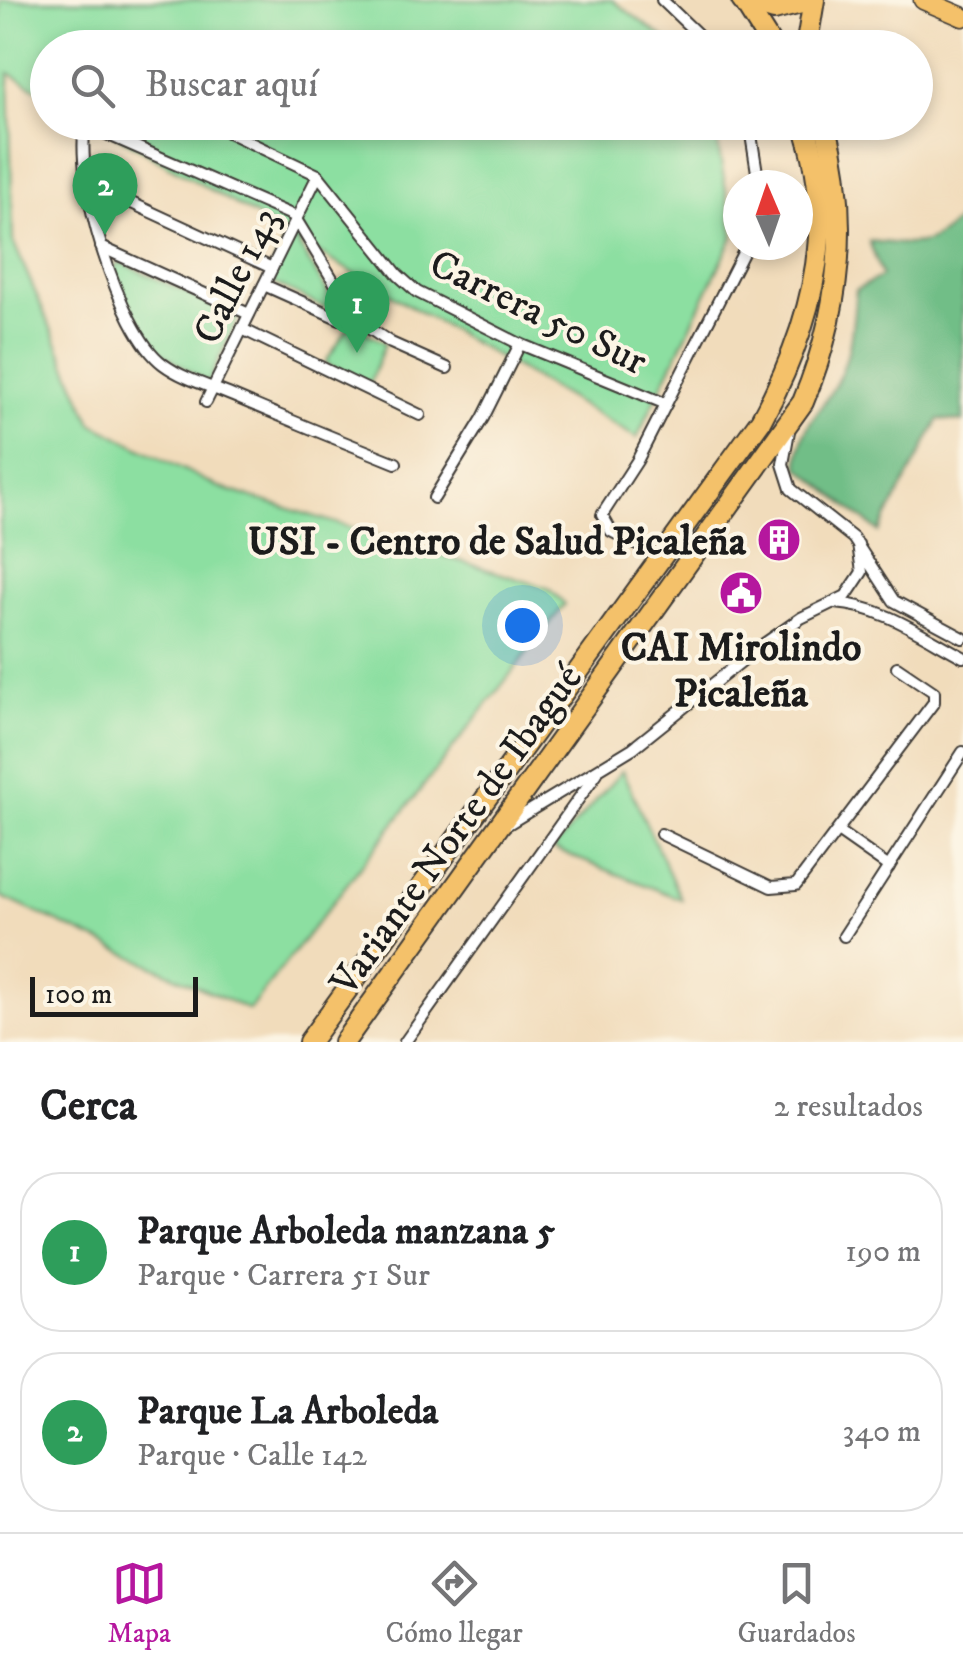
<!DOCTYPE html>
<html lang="es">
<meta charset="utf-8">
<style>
:root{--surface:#fff;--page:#f2f2f2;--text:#202124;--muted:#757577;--line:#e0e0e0;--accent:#b5179e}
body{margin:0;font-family:"IM FELL DW Pica",serif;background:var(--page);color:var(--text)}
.compass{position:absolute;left:723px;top:170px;width:90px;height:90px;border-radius:50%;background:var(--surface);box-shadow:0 5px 15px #0003;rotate:358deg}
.scale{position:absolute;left:30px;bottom:25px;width:168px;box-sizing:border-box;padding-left:10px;border:5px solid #1c1c1c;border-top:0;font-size:28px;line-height:35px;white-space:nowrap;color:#1c1c1c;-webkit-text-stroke:8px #fcf5e5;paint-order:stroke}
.you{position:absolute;left:522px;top:625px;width:35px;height:35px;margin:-25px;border:8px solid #fff;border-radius:50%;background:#1a73e8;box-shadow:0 0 0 15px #1a73e833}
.badge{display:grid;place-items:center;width:65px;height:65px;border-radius:50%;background:var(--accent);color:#fff;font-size:32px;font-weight:700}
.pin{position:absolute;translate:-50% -82px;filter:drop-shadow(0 2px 5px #0008)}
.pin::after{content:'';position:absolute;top:52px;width:35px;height:30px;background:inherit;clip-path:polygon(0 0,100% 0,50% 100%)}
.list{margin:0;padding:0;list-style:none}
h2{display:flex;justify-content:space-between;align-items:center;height:130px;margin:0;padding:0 40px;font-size:42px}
h2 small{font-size:32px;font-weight:400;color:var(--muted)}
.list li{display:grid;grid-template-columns:65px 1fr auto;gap:30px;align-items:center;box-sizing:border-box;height:160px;margin:0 20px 20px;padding:0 20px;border:2px solid var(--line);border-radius:40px}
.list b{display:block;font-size:38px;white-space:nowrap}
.list p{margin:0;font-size:32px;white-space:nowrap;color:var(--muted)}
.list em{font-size:32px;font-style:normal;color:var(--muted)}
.icon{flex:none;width:55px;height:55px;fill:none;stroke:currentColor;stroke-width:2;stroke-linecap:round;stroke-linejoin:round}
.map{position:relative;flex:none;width:963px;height:1042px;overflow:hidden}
.search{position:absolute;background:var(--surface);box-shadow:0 5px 15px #0003;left:30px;right:30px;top:30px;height:110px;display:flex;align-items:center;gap:25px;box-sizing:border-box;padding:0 35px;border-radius:55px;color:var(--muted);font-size:38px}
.sheet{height:490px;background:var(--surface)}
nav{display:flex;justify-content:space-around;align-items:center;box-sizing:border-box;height:140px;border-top:2px solid var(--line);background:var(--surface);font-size:28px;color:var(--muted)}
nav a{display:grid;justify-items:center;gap:5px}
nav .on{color:var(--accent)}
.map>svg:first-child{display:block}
.green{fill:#8cdfa1;stroke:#547e5e;stroke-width:2.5}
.forest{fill:#71be87;stroke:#466d52;stroke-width:2.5}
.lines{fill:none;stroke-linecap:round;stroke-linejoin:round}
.street-casing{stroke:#3c3934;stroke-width:14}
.primary-casing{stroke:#3c3934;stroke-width:21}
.highway-casing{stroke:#3c3934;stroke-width:24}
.street{stroke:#fff;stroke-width:10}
.primary{stroke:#f4c16a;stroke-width:18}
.highway{stroke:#f4c16a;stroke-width:20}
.labels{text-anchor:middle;stroke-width:8;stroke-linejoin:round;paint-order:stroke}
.street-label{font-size:40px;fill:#1c1c1c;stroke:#fcf5e5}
.poi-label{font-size:40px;font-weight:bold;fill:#1c1c1c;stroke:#fcf5e5;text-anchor:end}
</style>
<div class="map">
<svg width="963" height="1042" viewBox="0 0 963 1042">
<rect width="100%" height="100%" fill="#fcf5e5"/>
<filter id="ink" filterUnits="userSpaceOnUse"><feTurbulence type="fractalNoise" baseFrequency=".01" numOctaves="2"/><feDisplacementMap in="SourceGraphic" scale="20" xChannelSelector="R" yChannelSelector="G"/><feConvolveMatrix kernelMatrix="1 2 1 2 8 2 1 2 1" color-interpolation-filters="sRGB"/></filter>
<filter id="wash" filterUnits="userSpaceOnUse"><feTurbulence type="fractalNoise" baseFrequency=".0048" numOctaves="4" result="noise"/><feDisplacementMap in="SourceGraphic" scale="40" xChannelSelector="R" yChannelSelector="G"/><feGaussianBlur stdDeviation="2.25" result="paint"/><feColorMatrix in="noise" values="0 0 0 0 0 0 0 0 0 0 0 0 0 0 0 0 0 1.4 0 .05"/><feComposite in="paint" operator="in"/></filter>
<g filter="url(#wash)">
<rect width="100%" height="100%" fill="#f1dcbb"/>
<g class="green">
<polygon points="0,0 612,0 676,47 48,48 47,95 9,73 13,241 92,423 218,487 548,588 565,604 249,1010 0,896"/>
<polygon points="95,123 714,123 734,235 637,438 295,239 343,317 267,280 287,234"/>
<polygon points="120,262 239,316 208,383 149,345 112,269"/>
<polygon points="351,324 385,343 369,385 325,363"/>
<polygon points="622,771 681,899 553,849"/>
</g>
<path class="forest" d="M963 214V422L939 419 879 532 799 467C797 423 824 412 840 375 852 349 853 318 856 290L882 276 869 241C917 245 929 251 963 214Z"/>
</g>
<g filter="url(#ink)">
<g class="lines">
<defs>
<g id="street">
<polyline points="662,0 712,48"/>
<path d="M86 122C72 176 119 332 163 364 183 379 210 386 233 396 287 419 341 441 396 463"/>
<polyline points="207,122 318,175 398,275 417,292 520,344 666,404"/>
<polyline points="749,122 759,185"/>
<polyline points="86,125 294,216 358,321"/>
<polyline points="84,181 272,268"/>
<polyline points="101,247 249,314"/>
<polyline points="264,285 340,319 358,321 391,343 447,368"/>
<polyline points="242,329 420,415"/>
<polyline points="206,402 318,175"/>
<polyline points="789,431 783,464 791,489 853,538 894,601 963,638"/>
<polyline points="434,498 483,418 520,344"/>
<polyline points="661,557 611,531 602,515 637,461 747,245"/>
<path d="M835 603C882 606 922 635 963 657"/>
<polyline points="508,824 633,748 758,648 801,618 846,596 862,572 858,544"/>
<polyline points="839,832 889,867"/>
<polyline points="661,834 771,887 796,885 934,702 934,692 897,667"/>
<polyline points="844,936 963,752"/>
<polyline points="405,1042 597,773"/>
</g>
<polyline id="primary" points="923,0 963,17"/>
<g id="highway">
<polyline points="742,0 774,10 813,0"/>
<polyline points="744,2 773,48"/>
<polyline points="806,48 814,0"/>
<path d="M309 1042 761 420C811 328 840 225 803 122"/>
<path d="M344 1042 803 402C841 311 850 218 825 122"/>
</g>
</defs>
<use href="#street" class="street-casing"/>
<use href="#primary" class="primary-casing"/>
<use href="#highway" class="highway-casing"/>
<use href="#street" class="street"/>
<use href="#primary" class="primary"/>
<use href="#highway" class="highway"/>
</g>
</g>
<defs>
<symbol id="building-disc" viewBox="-11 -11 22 22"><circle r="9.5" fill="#b5179e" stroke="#fcf5e5"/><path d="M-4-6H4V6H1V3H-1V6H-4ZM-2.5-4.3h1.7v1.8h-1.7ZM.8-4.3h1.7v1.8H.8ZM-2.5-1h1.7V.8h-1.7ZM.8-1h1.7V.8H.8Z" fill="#fff"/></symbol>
<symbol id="civic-disc" viewBox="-11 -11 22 22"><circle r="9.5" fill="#b5179e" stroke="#fcf5e5"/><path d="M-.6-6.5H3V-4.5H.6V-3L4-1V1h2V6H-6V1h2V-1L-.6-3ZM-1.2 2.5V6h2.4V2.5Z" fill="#fff"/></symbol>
</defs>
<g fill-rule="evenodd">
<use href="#building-disc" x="754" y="515" width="50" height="50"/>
<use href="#civic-disc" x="716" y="568" width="50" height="50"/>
</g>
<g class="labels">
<g class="street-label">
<text transform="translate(235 275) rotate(-64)" y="14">Calle 143</text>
<text transform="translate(539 311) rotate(26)" y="14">Carrera 50 Sur</text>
<text transform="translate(455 829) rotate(-54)" y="14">Variante Norte de Ibagué</text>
</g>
<g class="poi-label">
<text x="746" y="554">USI - Centro de Salud Picaleña</text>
<text x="741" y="660" text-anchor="middle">CAI Mirolindo<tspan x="741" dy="46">Picaleña</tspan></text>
</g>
</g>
</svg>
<svg class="compass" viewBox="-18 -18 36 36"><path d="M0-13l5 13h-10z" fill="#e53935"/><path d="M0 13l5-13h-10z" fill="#757577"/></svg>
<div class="scale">100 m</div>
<div class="you"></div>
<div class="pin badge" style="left:357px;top:353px;background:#2e9e5b">1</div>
<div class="pin badge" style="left:105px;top:235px;background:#2e9e5b">2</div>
<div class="search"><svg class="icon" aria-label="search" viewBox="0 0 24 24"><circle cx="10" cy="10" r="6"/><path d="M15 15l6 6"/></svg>Buscar aquí</div>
</div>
<section class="sheet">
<h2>Cerca<small>2 resultados</small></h2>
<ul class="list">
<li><span class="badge" style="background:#2e9e5b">1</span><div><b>Parque Arboleda manzana 5</b><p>Parque · Carrera 51 Sur</p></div><em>190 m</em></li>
<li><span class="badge" style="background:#2e9e5b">2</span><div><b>Parque La Arboleda</b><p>Parque · Calle 142</p></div><em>340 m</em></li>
</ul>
</section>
<nav>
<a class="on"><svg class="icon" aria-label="map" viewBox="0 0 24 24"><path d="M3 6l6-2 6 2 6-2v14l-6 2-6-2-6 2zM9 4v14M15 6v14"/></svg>Mapa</a>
<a><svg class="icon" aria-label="directions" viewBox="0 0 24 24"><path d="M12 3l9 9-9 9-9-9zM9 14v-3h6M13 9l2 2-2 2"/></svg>Cómo llegar</a>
<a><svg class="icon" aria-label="saved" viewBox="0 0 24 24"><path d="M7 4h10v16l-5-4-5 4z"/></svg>Guardados</a>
</nav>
